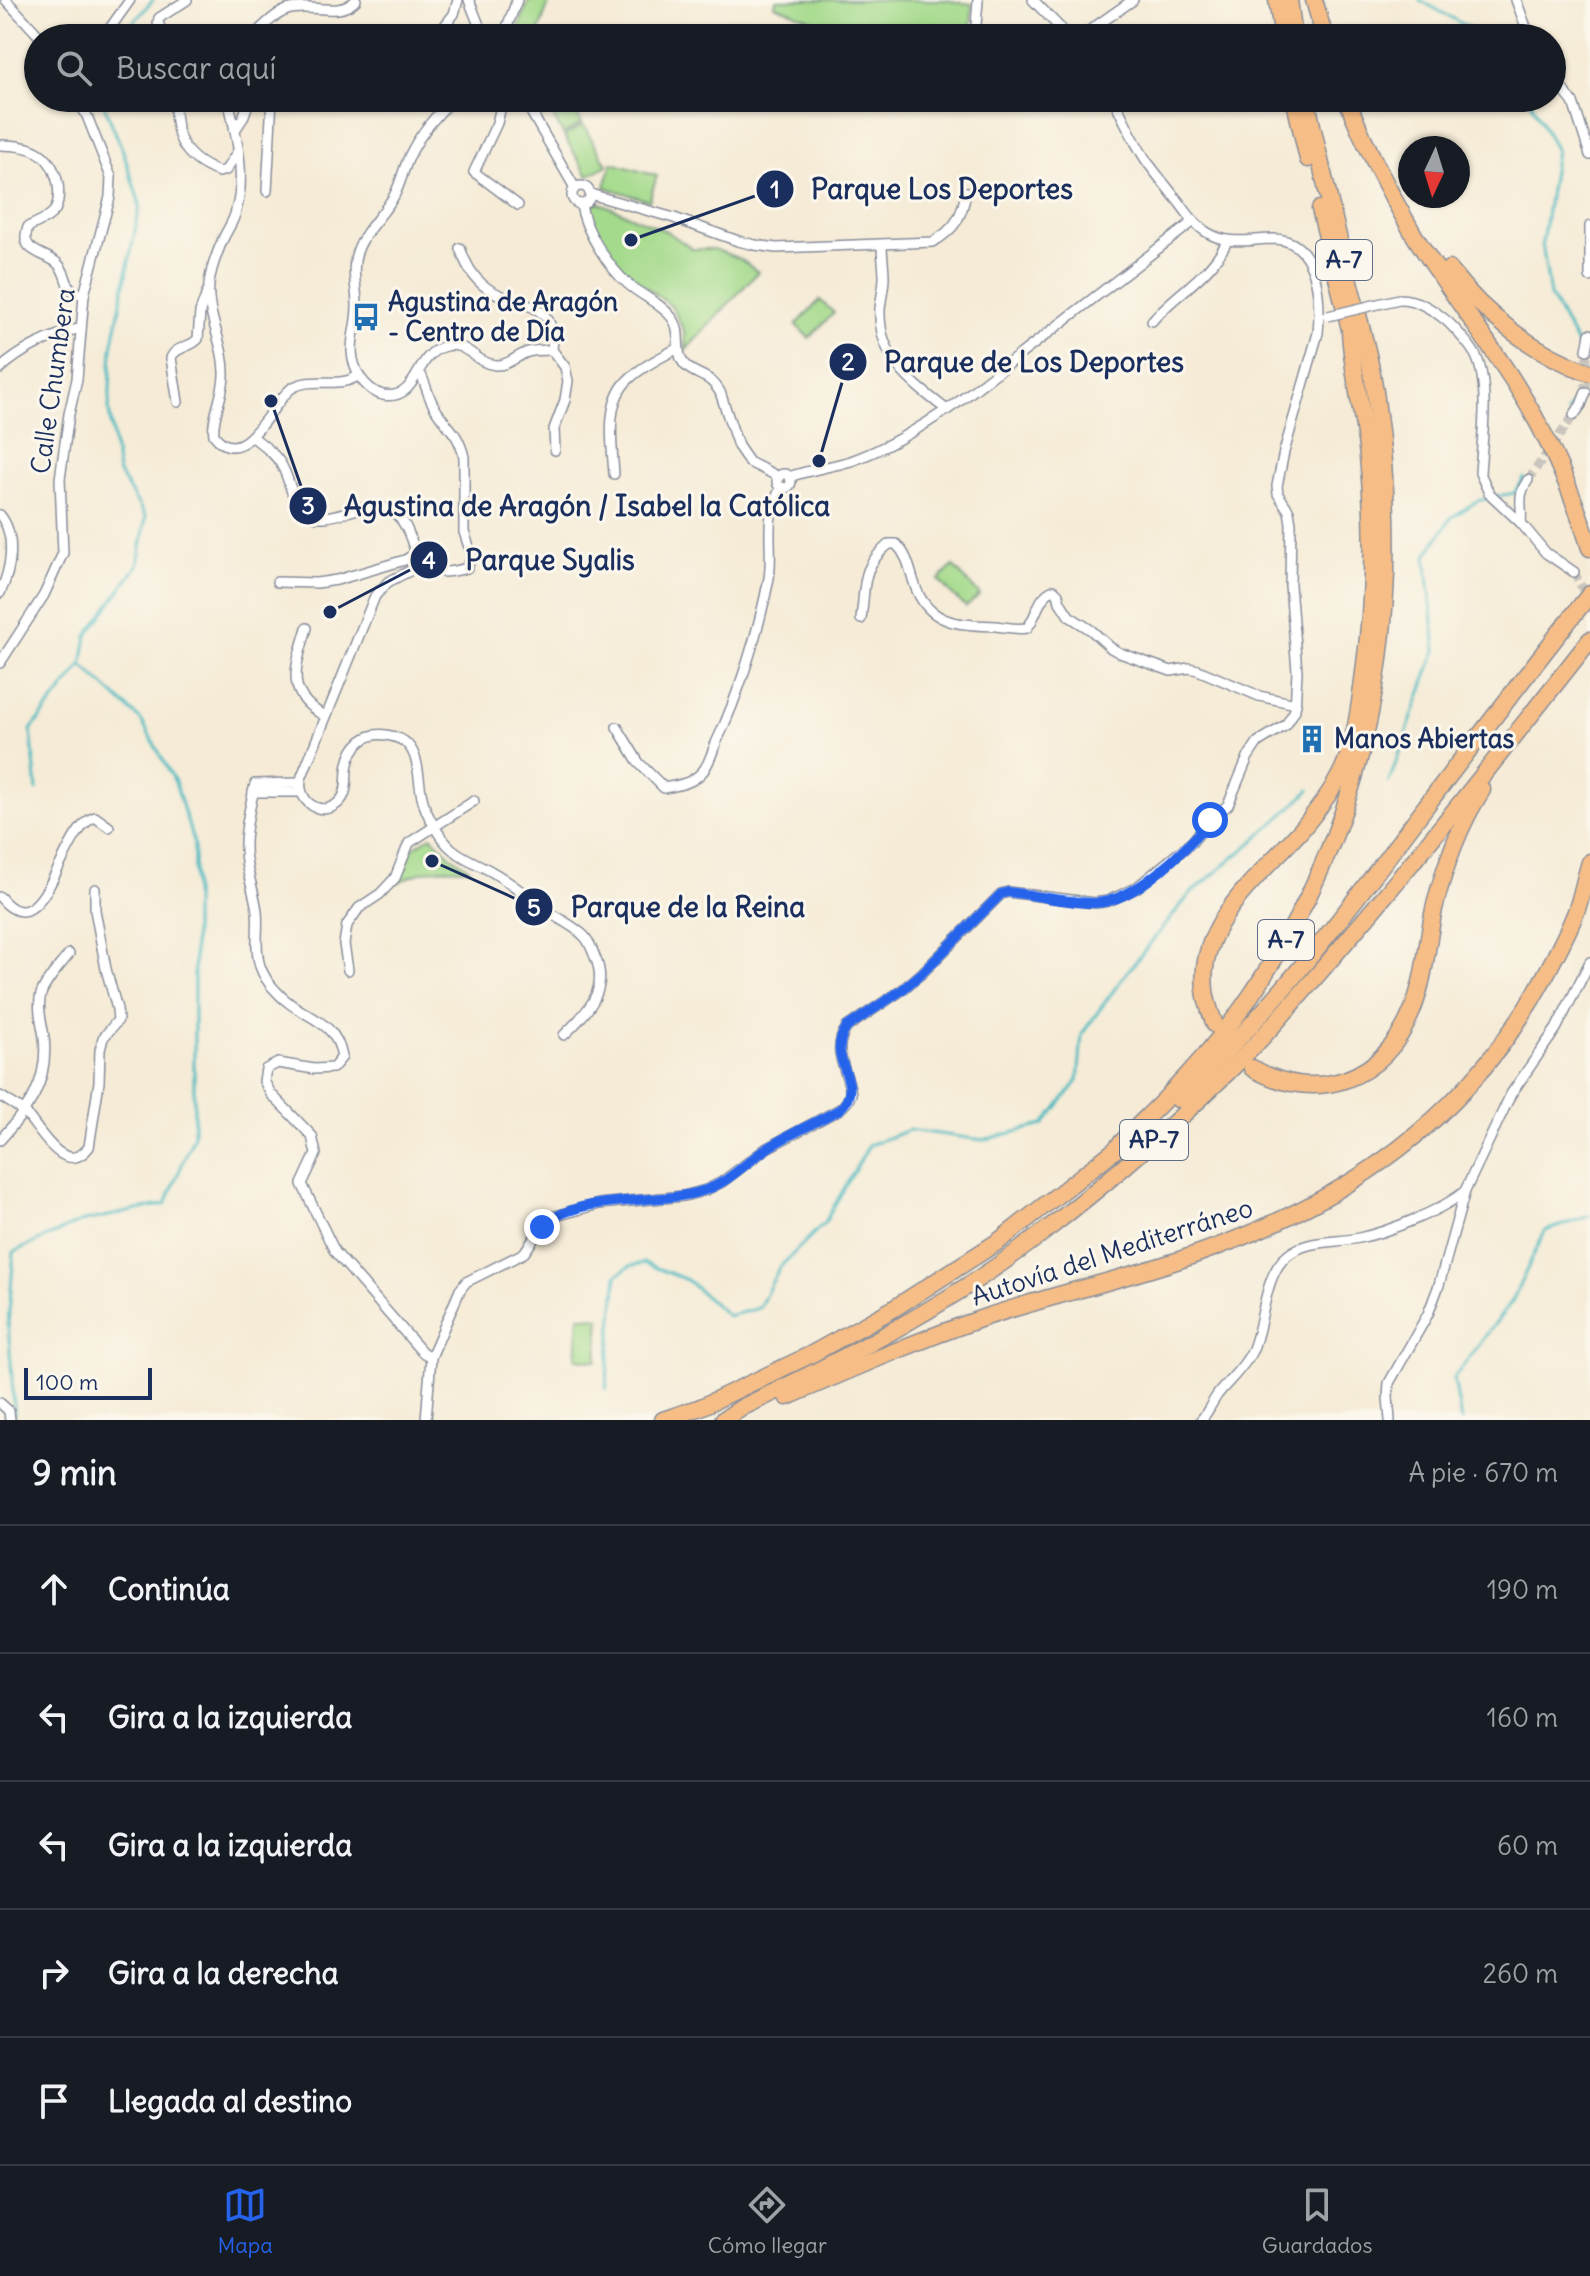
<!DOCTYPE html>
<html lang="es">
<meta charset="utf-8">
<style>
:root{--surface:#171b24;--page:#242831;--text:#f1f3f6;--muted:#9ea1a6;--line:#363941;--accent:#2563eb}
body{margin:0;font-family:Delius,sans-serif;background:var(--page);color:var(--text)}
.compass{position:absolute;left:1398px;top:136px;width:72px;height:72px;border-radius:50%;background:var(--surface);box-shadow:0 2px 6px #0004;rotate:184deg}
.scale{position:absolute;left:24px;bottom:20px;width:128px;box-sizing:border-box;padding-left:8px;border:4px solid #1b2f5e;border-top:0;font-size:22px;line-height:28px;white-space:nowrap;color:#1b2f5e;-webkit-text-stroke:6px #fbf7ec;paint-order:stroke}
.stop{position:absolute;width:24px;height:24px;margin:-18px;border:6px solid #2563eb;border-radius:50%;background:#fff}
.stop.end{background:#2563eb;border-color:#fff;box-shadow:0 2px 8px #0008}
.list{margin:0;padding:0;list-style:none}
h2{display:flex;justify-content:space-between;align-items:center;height:104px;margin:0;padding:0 32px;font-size:34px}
h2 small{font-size:26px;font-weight:400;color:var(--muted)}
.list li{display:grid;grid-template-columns:52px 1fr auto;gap:24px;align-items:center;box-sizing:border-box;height:128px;padding:0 32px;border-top:2px solid var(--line)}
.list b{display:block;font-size:30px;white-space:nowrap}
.list em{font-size:26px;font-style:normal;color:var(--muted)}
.icon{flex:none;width:44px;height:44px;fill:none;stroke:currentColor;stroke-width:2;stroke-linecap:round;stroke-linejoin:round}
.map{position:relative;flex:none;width:1590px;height:1420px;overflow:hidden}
.search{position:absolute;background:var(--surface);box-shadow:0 2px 6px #0004;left:24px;right:24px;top:24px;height:88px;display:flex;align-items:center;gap:20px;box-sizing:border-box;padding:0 28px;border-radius:44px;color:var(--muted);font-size:30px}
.sheet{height:744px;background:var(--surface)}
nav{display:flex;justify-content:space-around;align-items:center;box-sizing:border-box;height:112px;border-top:2px solid var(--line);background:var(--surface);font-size:22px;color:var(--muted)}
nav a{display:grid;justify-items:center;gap:4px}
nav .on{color:var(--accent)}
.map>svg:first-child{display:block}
.green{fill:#a4da8b;stroke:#608474;stroke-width:2}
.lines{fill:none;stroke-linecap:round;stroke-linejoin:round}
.stream{stroke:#4ab9c1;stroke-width:3}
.minor-tunnel{stroke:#c9c5be;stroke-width:9;stroke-dasharray:9 4.5;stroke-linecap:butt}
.minor-casing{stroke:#888d9a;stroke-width:12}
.motorway-casing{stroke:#888d9a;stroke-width:19}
.minor{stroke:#fff;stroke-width:9}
.motorway{stroke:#f6be86;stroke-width:16}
.minor-bridge-casing{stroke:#888d9a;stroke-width:12;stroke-linecap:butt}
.minor-bridge{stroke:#fff;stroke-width:9}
.route{stroke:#2563eb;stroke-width:10}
.labels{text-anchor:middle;stroke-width:6;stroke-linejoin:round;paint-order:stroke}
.shield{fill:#fbf7ec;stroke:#5e6b89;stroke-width:2}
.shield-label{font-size:24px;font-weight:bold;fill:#1b2f5e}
.poi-label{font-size:26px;font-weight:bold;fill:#1b2f5e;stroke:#fbf7ec;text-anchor:start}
.street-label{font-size:26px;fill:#1b2f5e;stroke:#fbf7ec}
.leader{fill:none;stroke:#1b2f5e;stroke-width:3}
.callout-dot{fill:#1b2f5e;stroke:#fbf7ec;stroke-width:3}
.mark-label{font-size:24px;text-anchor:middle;font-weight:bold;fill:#fff}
.callout-label{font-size:28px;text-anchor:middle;font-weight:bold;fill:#1b2f5e;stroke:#fbf7ec;stroke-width:6;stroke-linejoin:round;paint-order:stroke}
</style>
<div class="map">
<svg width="1590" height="1420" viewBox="0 0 1590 1420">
<rect width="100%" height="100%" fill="#fbf7ec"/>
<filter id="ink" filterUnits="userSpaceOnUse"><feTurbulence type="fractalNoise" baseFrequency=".0125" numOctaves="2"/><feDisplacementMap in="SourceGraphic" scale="16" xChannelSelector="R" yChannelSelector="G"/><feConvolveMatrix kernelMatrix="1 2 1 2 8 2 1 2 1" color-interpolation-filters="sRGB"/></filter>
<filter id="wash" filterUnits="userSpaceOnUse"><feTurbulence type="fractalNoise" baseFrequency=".006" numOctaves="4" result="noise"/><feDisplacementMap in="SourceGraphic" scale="32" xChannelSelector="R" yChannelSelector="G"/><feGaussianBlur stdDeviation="1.8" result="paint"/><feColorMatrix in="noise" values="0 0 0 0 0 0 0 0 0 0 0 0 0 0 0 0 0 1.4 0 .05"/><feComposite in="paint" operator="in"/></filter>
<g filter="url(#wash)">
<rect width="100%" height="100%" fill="#f5ebd6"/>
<g class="green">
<polygon points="529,0 550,0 537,36 518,29"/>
<polygon points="777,0 944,0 972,4 971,38 885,38 857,30 825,25 774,5"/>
<polygon points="542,98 567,98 582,123 563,134"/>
<polygon points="583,125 607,165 588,176 564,136"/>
<polygon points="612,163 657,176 649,201 605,187"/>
<polygon points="598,202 666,231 693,249 714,249 740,259 758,272 686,350 684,331 672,307 616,263 592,221 589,207"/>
<polygon points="820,300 834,313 809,338 796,325"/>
<polygon points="953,566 980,595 966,607 950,593 939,580"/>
<path d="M431 836 449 854 469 869C436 867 425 869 396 883L413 848Z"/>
<polygon points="579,1316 600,1318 597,1361 576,1359"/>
</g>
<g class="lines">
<g class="stream">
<polyline points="1420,0 1487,38"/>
<polyline points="120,38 153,0"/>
<polyline points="1529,98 1556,151 1542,243 1550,296 1579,348"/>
<polyline points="1567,412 1580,392"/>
<polyline points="1497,496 1515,493 1524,478"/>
<polyline points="1389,782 1436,650 1426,556 1451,518 1477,501 1490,498"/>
<polyline points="37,790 31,730 82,665 87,636 138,565 146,517 118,472 109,410 112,348 140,205 123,151 101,98"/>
<polyline points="606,1389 617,1275 630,1266 644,1263 687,1280 728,1316 759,1308 779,1268 825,1222 869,1145 909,1130 983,1140 1043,1125 1078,1081 1082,1034 1124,976 1190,894 1256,839 1310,790"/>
<polyline points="15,1420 8,1324 14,1252 80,1222 166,1204 194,1135 194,844 175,782 141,720 82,665"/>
<polyline points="1461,1420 1454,1378 1512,1301 1545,1231 1590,1216"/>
</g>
</g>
</g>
<g filter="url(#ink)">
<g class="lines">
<g class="minor-tunnel">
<polyline points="1586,392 1587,350"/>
<polyline points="1528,480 1574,415"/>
<polyline points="1574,572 1588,600"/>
</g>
<defs>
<g id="minor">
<polyline points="6,0 41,38"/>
<polyline points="469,0 484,38"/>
<polyline points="1033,0 1070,38"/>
<polyline points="1516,0 1530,38"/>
<polyline points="103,38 130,0"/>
<polyline points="165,38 158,23 159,18 187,0"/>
<path d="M251 38C262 28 273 15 287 10 310 2 338 19 356 0"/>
<polyline points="435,38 454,14 458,0"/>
<polyline points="503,38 517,0"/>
<polyline points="975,38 978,0"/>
<polyline points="1079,38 1133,0"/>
<polyline points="1552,77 1573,102 1590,155"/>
<path d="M175 98C174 136 182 158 219 172L226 170 238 151"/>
<path d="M231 98 229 103C237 138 246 176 236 211 234 221 227 230 223 239 217 253 210 270 209 285 206 315 225 345 224 375 224 395 211 419 214 435 244 473 272 401 292 388 313 375 339 390 359 375"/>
<path d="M453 98C438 114 422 131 412 151 404 165 402 181 394 196 383 215 364 231 357 252 351 270 357 287 357 306 357 333 344 350 360 377 365 385 374 393 383 395 418 401 415 358 440 348 466 337 473 363 495 365 508 366 516 356 528 352 536 350 544 350 552 350"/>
<polyline points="503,98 497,123 474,172 518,205"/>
<polyline points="523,98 575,188"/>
<polyline points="372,106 374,98"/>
<polyline points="235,130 243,118 250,98"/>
<path d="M0 145C30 145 51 151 58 184 59 191 59 203 55 210 49 219 37 222 28 227 26 234 24 240 29 246 36 254 49 256 57 263 71 276 60 289 84 295"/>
<circle cx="581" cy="195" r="9"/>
<polyline points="267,191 272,98"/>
<path d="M590 194 674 218 738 241 755 245 776 248 933 242C955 229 962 217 966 192"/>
<path d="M581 204C584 229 609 268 628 284 642 296 662 304 673 319 683 333 673 353 686 366 698 377 710 374 720 392L738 446 749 462 779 477"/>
<polyline points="1590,226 1590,277"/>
<path d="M882 245C882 256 884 266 884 277 884 287 881 298 880 309 878 359 912 383 947 410"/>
<path d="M460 248C465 263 471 275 483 285 513 310 559 296 552 350L565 367 568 381 565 400 554 429 555 450"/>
<path d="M1399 299C1418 299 1434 310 1448 322 1458 332 1469 343 1476 356 1490 385 1482 440 1480 473L1489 493 1521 523 1546 553 1574 572"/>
<path d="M1152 321C1176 293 1212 275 1227 241"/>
<polyline points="1587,350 1590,334"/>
<path d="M0 369C23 348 50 336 81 328"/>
<path d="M178 402 171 358C176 346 190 348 198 339L200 312 208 290"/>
<polyline points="1574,415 1581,405 1586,392"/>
<path d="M253 437C264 446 277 455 283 468 291 483 291 501 305 512 329 529 361 497 389 510 425 527 399 588 467 568L472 556 464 532V457C458 431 447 428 435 408 428 397 426 384 420 373"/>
<path d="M614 474C612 443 604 401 630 378 644 365 662 357 678 348"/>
<circle cx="784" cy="481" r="7"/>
<path d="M789 477C809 470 830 467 851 461 888 448 925 425 957 403L1194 221"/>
<path d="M0 515C17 536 11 570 0 593"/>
<path d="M1521 523C1523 504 1516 498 1528 480"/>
<path d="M423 564 388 582 375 596 302 776C294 801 323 821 341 800 349 790 345 776 348 764 352 745 366 732 386 735 393 736 403 739 408 745 420 758 418 781 422 797 425 813 440 839 452 849 464 859 481 865 494 873 513 884 531 899 549 912 560 920 574 926 584 936 590 942 592 950 595 957 610 990 586 1014 564 1035"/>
<polyline points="277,582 317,583 337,580 405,560 415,554"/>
<path d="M861 619C866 584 860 568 889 544H896C911 558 910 578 919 595 935 626 965 625 996 626 1006 627 1016 630 1027 628 1037 617 1038 595 1054 590L1058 594 1060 602 1069 616 1091 630 1111 648 1120 653 1171 671 1189 668 1198 670 1259 696 1296 704"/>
<path d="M307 628C296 666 283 694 325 716"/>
<polyline points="0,663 44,595 63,553 60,479 69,414 77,379 84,295 110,197 111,177 87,116 77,98"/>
<path d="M617 727 639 763 664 788C679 785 692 784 703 771 709 764 712 752 716 743 739 695 759 630 769 578 774 547 762 515 782 487"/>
<path d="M299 783 255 784C251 804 245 825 245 845 244 868 254 888 257 911 259 929 254 948 260 966 263 975 269 984 276 991 300 1019 335 1016 342 1057L333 1068 314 1069 278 1063 266 1069 264 1081 271 1094 312 1136 316 1154 302 1184 335 1252 422 1352 431 1357"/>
<polyline points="253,792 300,792"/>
<path d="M0 897C45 952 61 827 95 817L109 827"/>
<polyline points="348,970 344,944 347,925 359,908 380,894 395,878 409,843 474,801"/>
<path d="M0 1096C9 1102 20 1107 27 1115 40 1130 65 1178 89 1147L99 1082 100 1050 103 1038 118 1020 117 1009 106 969 95 910V889"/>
<path d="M0 1140C29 1108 49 1083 44 1037 42 1022 37 1009 41 994 46 980 60 966 69 954"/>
<polyline points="0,1403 9,1411 10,1420"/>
<path d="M426 1420 431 1357 460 1290 466 1282 524 1253 542 1227 552 1217 599 1204 684 1196 706 1190 722 1182 767 1148 840 1109 847 1102 851 1094C848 1070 830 1051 847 1027L902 990 922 973 1001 894 1008 892 1095 903 1108 901 1136 888 1192 842 1210 820 1228 805 1248 757 1258 742 1286 725 1295 710 1297 671 1290 585 1291 523 1289 511 1278 494 1277 486 1284 452 1318 333C1321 300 1319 240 1274 239 1251 239 1230 246 1208 233 1196 226 1187 213 1179 202 1168 189 1158 176 1148 163 1134 143 1124 119 1113 98"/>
<path d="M1201 1420C1208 1412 1212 1402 1218 1394 1229 1380 1244 1368 1252 1351 1265 1322 1263 1274 1288 1255 1308 1239 1336 1243 1359 1238 1388 1232 1443 1210 1465 1191"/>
<polyline points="1390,1420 1388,1397 1389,1383 1428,1314 1439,1285 1465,1191 1511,1094 1556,1029 1590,962"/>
</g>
<g id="motorway">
<polyline points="1277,0 1283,38"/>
<polyline points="1289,0 1294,38"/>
<polyline points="1314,0 1325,38"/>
<polyline points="1294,98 1308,159"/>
<path d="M1346 98C1365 145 1388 191 1414 235 1445 285 1482 332 1514 382 1547 434 1572 489 1590 548"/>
<polyline points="1320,209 1353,341"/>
<path d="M1449 269C1485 316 1534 353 1590 373"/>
<path d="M1215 1025C1211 1014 1206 1002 1205 990 1197 921 1262 875 1302 829 1317 811 1333 790 1343 769 1355 742 1359 710 1363 681 1373 607 1376 531 1368 457 1364 415 1352 373 1350 331"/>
<path d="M1252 1068C1317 1105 1385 1080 1412 1011 1425 979 1427 943 1434 909 1444 868 1459 825 1482 790"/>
<path d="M1178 1099C1273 1011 1349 909 1426 806 1480 735 1534 664 1590 594"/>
<path d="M787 1397C852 1369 916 1341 983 1318 1054 1294 1127 1279 1197 1254 1348 1201 1469 1119 1546 974 1557 953 1569 931 1577 909 1582 894 1585 878 1590 862"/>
<path d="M663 1420 701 1407 810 1355 893 1309 999 1241 1115 1150C1131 1131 1149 1116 1166 1098 1201 1062 1234 1023 1261 980 1375 804 1405 605 1376 399 1371 359 1359 320 1349 281 1334 220 1319 159 1306 98"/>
<path d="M723 1420 743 1407C845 1359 946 1306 1036 1238 1113 1179 1186 1115 1254 1046 1293 1005 1329 961 1366 918 1443 827 1516 734 1590 640"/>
</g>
</defs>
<use href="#minor" class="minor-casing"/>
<use href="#motorway" class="motorway-casing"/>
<use href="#minor" class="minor"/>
<use href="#motorway" class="motorway"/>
<defs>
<polyline id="minor-bridge" points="1328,316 1399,299"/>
</defs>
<use href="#minor-bridge" class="minor-bridge-casing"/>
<use href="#minor-bridge" class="minor-bridge"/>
</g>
</g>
<g class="lines" filter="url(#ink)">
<path class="route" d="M542 1227C578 1192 656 1206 702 1191 728 1184 747 1161 769 1147 792 1133 817 1122 840 1109 868 1082 823 1060 847 1027L902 990 922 973 1001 894 1008 892C1036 895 1067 903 1095 903 1135 902 1187 849 1210 820"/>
</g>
<defs>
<symbol id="bus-bare" viewBox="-9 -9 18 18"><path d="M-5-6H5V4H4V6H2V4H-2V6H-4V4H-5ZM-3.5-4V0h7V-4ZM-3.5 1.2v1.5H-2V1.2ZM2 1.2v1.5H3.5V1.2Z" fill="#1f6fb2" stroke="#fbf7ec" stroke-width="2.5" paint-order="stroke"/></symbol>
<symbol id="building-bare" viewBox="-9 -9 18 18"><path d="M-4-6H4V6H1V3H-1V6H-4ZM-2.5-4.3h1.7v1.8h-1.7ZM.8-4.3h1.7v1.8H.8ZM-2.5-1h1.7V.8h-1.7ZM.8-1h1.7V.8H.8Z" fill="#1f6fb2" stroke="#fbf7ec" stroke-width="2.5" paint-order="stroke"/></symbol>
</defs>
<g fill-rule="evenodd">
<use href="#bus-bare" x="346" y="297" width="40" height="40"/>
<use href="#building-bare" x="1292" y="719" width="40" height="40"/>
</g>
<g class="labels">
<g class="shield">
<rect x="1316" y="240" width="56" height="40" rx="6"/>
<rect x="1258" y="920" width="56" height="40" rx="6"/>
<rect x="1120" y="1120" width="68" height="40" rx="6"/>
</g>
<g class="shield-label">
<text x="1344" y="268">A-7</text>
<text x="1286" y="948">A-7</text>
<text x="1154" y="1148">AP-7</text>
</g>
<g class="poi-label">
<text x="388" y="311">Agustina de Aragón<tspan x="388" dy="30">- Centro de Día</tspan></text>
<text x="1334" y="748">Manos Abiertas</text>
</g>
<g class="street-label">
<text transform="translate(53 381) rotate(-82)" y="9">Calle Chumbera</text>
<text transform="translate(1112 1252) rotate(-18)" y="9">Autovía del Mediterráneo</text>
</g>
</g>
<path class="leader" d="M631 240L775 189M819 461L848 362M271 401L308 506M330 612L429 560M432 861L534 907"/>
<g class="callout-dot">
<circle cx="631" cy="240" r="8"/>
<circle cx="819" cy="461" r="8"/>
<circle cx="271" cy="401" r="8"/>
<circle cx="330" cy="612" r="8"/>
<circle cx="432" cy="861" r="8"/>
<circle cx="775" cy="189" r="20"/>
<circle cx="848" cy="362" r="20"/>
<circle cx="308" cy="506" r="20"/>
<circle cx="429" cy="560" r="20"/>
<circle cx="534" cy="907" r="20"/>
</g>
<g class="mark-label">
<text x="775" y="198">1</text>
<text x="848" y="370">2</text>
<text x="308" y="514">3</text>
<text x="429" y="569">4</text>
<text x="534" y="916">5</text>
</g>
<g class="callout-label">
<text x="942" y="199">Parque Los Deportes</text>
<text x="1034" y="372">Parque de Los Deportes</text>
<text x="587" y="516">Agustina de Aragón / Isabel la Católica</text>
<text x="550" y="570">Parque Syalis</text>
<text x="688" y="917">Parque de la Reina</text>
</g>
</svg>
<svg class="compass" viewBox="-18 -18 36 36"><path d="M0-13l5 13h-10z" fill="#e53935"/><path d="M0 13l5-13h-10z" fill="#9ea1a6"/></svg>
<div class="scale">100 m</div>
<div class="stop" style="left:1210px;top:820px"></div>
<div class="stop end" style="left:542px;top:1227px"></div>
<div class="search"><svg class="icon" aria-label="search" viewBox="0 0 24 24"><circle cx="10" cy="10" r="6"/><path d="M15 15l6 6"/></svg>Buscar aquí</div>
</div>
<section class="sheet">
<h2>9 min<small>A pie · 670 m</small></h2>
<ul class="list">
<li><svg class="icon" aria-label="ahead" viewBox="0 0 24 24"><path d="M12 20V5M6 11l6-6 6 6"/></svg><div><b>Continúa</b></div><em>190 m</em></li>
<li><svg class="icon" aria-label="left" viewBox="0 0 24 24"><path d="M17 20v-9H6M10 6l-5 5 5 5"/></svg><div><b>Gira a la izquierda</b></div><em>160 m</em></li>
<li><svg class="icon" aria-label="left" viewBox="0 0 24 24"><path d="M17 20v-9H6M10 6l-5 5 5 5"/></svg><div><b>Gira a la izquierda</b></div><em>60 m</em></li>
<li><svg class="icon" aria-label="right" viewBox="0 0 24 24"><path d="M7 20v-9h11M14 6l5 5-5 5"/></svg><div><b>Gira a la derecha</b></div><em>260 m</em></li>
<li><svg class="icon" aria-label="arrive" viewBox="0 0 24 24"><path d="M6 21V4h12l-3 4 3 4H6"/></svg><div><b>Llegada al destino</b></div></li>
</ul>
</section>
<nav>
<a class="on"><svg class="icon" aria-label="map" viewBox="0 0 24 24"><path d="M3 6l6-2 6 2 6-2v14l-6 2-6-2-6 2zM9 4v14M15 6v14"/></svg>Mapa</a>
<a><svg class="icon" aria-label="directions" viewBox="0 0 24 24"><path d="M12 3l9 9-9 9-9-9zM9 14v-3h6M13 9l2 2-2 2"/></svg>Cómo llegar</a>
<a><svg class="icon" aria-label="saved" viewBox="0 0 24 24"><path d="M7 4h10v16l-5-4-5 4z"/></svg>Guardados</a>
</nav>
